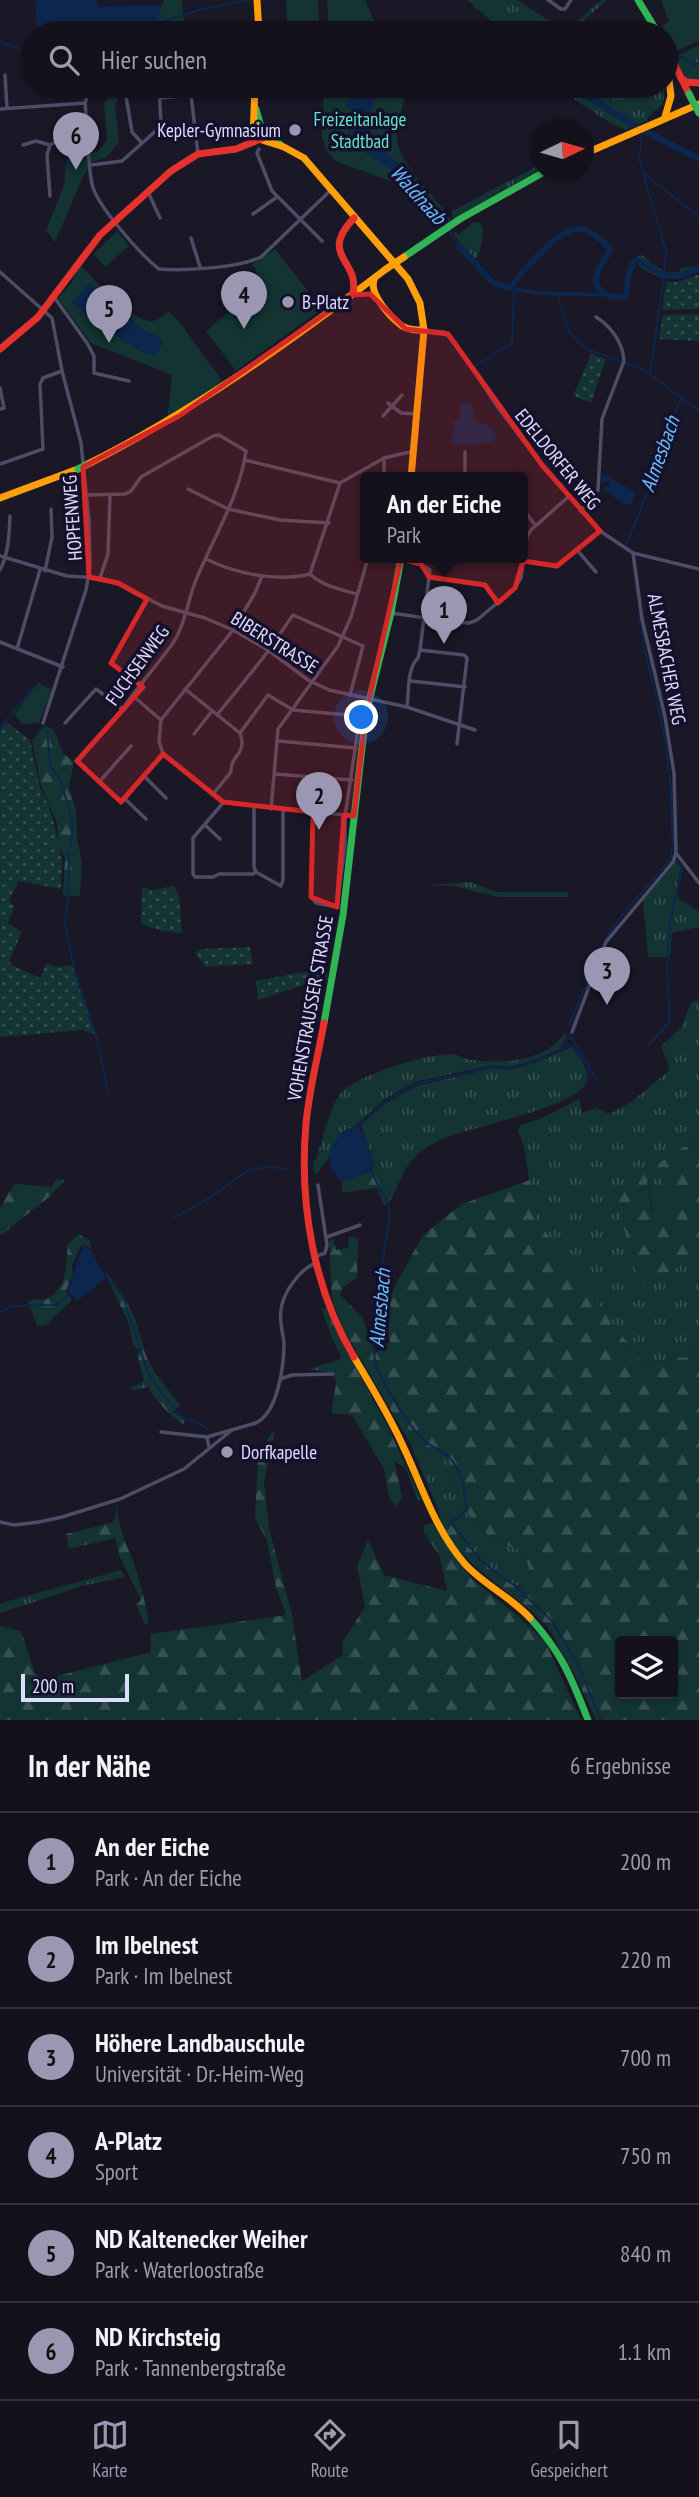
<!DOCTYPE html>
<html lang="de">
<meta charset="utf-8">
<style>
:root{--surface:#14111d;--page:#1d1a26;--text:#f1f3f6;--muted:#9d9da4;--line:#33313b;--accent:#9b97b3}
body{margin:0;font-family:"PT Sans Narrow",sans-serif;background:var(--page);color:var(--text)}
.controls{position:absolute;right:21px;bottom:21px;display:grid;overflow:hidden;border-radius:7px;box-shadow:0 2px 5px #0004}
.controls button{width:63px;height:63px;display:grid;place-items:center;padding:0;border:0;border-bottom:2px solid var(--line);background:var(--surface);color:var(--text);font:35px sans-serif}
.compass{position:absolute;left:531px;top:119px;width:63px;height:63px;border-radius:50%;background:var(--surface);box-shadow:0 2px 5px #0004;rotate:85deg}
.scale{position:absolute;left:21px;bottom:18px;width:108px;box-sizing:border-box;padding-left:7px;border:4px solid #e0dcff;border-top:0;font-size:19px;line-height:24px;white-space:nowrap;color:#e0dcff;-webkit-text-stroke:5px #15112d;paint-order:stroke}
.you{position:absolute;left:362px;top:718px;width:24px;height:24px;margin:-18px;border:5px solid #fff;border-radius:50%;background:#1a73e8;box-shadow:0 0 0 10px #1a73e833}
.badge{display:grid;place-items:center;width:46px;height:46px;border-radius:50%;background:var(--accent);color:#111;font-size:23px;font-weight:700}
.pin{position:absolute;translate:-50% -58px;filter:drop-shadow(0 2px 4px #0008)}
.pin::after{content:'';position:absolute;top:37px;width:24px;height:21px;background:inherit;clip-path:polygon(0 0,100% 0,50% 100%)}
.popup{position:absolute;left:360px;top:472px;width:168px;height:91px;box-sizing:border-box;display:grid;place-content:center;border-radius:7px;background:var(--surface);filter:drop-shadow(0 2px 5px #0005);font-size:23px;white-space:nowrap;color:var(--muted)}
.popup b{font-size:26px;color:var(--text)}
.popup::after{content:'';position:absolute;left:50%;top:100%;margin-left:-14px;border:14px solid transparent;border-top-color:var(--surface)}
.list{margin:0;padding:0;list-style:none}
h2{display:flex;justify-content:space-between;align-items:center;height:91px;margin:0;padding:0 28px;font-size:30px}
h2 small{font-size:23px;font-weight:400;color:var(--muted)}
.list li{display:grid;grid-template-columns:46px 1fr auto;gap:21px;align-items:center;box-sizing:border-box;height:98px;padding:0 28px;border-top:2px solid var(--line)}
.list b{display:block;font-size:26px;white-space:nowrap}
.list p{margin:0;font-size:23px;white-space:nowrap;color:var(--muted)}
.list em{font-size:23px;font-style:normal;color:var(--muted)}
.icon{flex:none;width:38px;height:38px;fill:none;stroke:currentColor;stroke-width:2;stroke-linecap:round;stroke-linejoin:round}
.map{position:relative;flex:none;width:699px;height:1720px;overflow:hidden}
.search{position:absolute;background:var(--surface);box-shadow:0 2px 5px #0004;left:21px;right:21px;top:21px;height:77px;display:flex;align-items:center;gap:18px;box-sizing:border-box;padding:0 24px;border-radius:38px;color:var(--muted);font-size:26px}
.sheet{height:679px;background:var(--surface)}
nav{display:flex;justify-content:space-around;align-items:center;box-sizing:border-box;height:98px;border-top:2px solid var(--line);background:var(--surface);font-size:19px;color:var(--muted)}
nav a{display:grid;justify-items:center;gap:4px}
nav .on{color:var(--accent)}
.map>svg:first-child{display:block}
.grass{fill:url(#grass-tufts)}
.forest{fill:url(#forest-firs);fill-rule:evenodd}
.park{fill:#143333;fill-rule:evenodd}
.garden{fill:url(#garden-dots)}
.water{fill:#0c264d}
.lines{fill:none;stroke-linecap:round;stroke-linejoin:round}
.stream{stroke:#0c264d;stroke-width:2}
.canal{stroke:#0c264d;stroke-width:3.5}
.river{stroke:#0c264d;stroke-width:6}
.street{stroke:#4d4d67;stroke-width:3.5}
.fast{stroke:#30b455;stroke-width:7}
.slow{stroke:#ff9f0a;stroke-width:7}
.jam{stroke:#e5322d;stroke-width:7}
.fast-bridge{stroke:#30b455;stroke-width:7}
.slow-bridge{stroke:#ff9f0a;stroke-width:7}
.marked{fill:#d62828;fill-opacity:0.2;stroke:#d62828;stroke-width:5;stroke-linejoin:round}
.poi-dot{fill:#9b97b3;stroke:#15112d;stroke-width:2.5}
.labels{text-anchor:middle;stroke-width:7;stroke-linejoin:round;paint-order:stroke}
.park-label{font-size:19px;fill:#63e5c1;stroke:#15112d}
.poi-label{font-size:19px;fill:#e0dcff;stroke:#15112d;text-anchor:start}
.street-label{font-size:19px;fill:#e0dcff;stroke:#15112d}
.water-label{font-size:21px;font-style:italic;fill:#6abeff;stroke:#15112d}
</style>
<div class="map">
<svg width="699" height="1720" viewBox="0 0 699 1720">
<defs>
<pattern id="grass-tufts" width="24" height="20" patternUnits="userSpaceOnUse" patternTransform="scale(1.75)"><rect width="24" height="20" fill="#143333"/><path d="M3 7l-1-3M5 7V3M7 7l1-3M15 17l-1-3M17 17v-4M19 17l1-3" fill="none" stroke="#365052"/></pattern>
<pattern id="forest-firs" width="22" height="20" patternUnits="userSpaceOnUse" patternTransform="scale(1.75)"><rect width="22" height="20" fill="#143333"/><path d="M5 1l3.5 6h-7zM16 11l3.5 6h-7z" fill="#365052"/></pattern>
<pattern id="garden-dots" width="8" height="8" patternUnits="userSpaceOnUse" patternTransform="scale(1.75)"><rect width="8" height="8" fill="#143333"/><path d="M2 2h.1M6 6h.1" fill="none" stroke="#365052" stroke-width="1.8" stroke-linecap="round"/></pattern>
</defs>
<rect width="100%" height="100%" fill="#1a1727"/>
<g class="grass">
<polygon points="467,0 517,0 561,28 571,27 601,0 607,0 584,20 605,33 505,33"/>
<polygon points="699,45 699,82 687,80 674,58"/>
<polygon points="554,86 564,86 632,127 626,130 612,124"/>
<polygon points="577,86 665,86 663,104 648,117 648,121 639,124 585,91 592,89 590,87 582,89"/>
<polygon points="541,164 541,169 453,219 452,216 452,211"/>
<path d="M474 222 481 223C485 234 482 249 476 259L460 243 453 231 459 234Z"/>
<path d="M642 255C655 265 662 275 679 272L681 268 699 266V271C677 283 659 281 639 266L637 257Z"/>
<polygon points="675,862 681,866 677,884 679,899 699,912 699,927 672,933 670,957 648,957 643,901"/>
<polygon points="470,882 497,892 568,892 569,897 498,897 454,886 430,885"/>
<polygon points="699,999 699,1141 682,1148 671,1205 667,1212 653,1212 647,1183 650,1176 615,1195 653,1282 697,1255 699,1259 699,1342 691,1356 643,1364 535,1219 524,1147 518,1131 520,1125 540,1119 579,1099 582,1113 596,1108 609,1114 631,1102 669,1071 669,1066 661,1046 681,1028 691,1003"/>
<path d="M565 1033 567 1037 558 1050 534 1060 509 1067 493 1065 415 1082 385 1099 354 1127C335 1132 338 1142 330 1156 326 1163 321 1167 317 1174L314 1173 313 1161 316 1160C321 1144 331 1105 340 1094 357 1075 426 1054 451 1054 458 1054 464 1059 471 1060 506 1063 542 1063 565 1033Z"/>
<path d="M572 1047C578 1056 589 1068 587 1080 583 1108 463 1127 436 1142 404 1159 406 1172 391 1199L375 1165 361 1125 385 1104 416 1086 494 1068 509 1070 535 1063Z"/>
<polygon points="410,1443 448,1455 463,1508 493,1541 517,1549 531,1568 526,1589 490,1575 437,1507"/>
<polygon points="121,1570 125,1577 82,1586 0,1613 0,1604 5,1602"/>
</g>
<g class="forest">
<polygon points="45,725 54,730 63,753 74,762 69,786 76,812 77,839 82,861 80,896 63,895 65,859 58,844 57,823 41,786 32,741"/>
<polygon points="699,1141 699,1259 696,1256 653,1282 638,1280 615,1195 647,1171 650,1176 647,1183 652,1212 667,1211 671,1204 655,1166 682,1148"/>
<polygon points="375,1165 391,1199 384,1206 377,1188 342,1193 342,1182 370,1171"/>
<polygon points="57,1179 65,1180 49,1197 0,1236 0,1208 14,1184 51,1187"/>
<path d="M530 1180 536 1219 643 1364 691 1356 699 1342V1720H596C585 1695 573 1671 559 1648 555 1640 551 1630 545 1624 510 1588 449 1562 437 1507L490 1575 525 1589 531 1568 517 1549 493 1541 463 1508 448 1455 410 1443 345 1332 332 1300 329 1242 333 1238 336 1250 348 1248 349 1237 358 1238 357 1278 343 1287 340 1295 363 1318 375 1354 390 1342 384 1313 397 1282 423 1235 462 1204ZM620 1641H673V1694H620Z"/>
<path d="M79 1234 90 1241 91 1248 82 1244 72 1265 73 1274 66 1291 72 1300 46 1325 37 1326 28 1302 36 1299 45 1300C69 1287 65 1268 68 1244Z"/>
<path d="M105 1273H107L121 1292 135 1318 146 1356 156 1374 180 1405 173 1412 185 1420 184 1424C172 1418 154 1399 148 1387L134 1390 130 1388 144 1381 137 1356 139 1349 133 1346 129 1324Z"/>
<polygon points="326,1308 339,1337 387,1425 422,1500 418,1500 405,1467 395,1462 402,1497 396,1507 389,1497 384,1469 352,1415 331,1413 336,1384 334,1373 309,1369 342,1359 331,1336 322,1309"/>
<polygon points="275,1432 264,1482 269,1528 292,1615 302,1681 343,1655 343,1641 365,1607 357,1566 368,1540 384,1575 447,1591 440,1556 424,1533 424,1525 432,1523 471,1578 518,1616 545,1641 581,1720 0,1720 0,1626 21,1631 35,1673 45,1682 61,1675 151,1652 150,1634 286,1615 276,1587 267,1541 255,1518 258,1459 270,1434"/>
<path d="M117 1504C117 1530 130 1549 137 1573 142 1589 146 1606 149 1622L145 1625 136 1604 141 1600 119 1555 115 1538 69 1549 66 1534 114 1522Z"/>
</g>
<g class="park">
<polygon points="164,0 182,0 184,24 169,33 151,33"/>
<polygon points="286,0 318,0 319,22 287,24"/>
<polygon points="327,0 365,0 379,33 329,33"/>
<polygon points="661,0 699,0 699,41 673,52 662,25 669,22"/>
<polygon points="118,86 131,86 122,91 115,105 119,142 107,157 91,163 83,177 55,242 46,230 64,185 66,160 98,151 107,140 104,103"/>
<path d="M324 86H404C407 104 395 121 397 139 400 166 436 196 451 220L440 227 434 224 431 226 393 182 335 161 326 149 322 137Z"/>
<polygon points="117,231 129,246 105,267 94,254"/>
<polygon points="275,249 322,309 236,371 206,331 263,284 252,264"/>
<path d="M80 265C96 281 127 317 149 321 156 322 163 316 169 312L181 324 223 382 167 422 172 375 91 343 58 298 71 283ZM117 314C132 315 130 321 141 329 148 333 155 334 161 340L162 344 156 356 140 351 106 329 104 327 107 319Z"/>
<polygon points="38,683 52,690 39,723 23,724 14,715"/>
</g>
<g class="garden">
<polygon points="699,274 699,309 662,310 666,282 678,282"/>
<polygon points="699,314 699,341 659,339 662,318 665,315"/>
<polygon points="591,354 606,359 591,403 573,396"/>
<polygon points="6,722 30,740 40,788 49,806 55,828 62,860 61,889 18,881 9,902 15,906 8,923 22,932 9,961 12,965 40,978 46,963 58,967 73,965 96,1035 82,1030 0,1037 0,730"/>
<polygon points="174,886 179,896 182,933 162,931 141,924 142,887 152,890"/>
<polygon points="250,947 253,964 206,967 195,953 201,949"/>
<polygon points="327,971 328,980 313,982 258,1000 256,981 297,973"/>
</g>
<g class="water">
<polygon points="35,0 96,0 100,7 158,5 161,8 156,25 132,33 37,33"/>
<path d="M355 86H383C376 97 368 112 368 126 369 141 384 151 394 160 422 185 445 217 462 251L444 225 404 178 355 146 348 129 354 111 345 106Z"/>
<polygon points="564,86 577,86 639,124 699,155 699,162 647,136"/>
<polygon points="90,283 110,303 98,314 93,314 87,317 72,302"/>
<path d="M117 314C130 315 131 322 141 329 148 333 155 334 161 340L162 344 156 356 140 351 106 329 104 322Z"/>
<polygon points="466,402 472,405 475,421 492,427 496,436 494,443 455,445 452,439 454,421 459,419 461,406"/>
<polygon points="605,474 635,492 632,503 625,505 604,490 610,483 609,481 602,484 602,476"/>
<path d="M357 1127 364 1134 375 1165 370 1171 342 1182C338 1178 333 1172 331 1167 324 1149 340 1130 357 1127Z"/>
<polygon points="83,1245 92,1251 105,1279 77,1301 68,1291"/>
</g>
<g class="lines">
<g class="stream">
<polyline points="156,24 202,9 250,0"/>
<polyline points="0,42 33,53"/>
<polyline points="676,60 682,57 693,65 699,63"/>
<polyline points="582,90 598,87 612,93 617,88 628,96 634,96 637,92 636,86"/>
<polyline points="642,133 639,159 666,251 664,274"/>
<polyline points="645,174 699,217"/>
<polyline points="557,293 569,332 586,349 644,370 699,411"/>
<polyline points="475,366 512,343 514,290"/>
<polyline points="650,374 664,275"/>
<polyline points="536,453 562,485"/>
<polyline points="625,547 639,514 681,397"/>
<polyline points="639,612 640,622"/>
<polyline points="641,624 643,636"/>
<polyline points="643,639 644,644"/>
<polyline points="644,646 647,660"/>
<polyline points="648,663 653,685"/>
<polyline points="0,728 33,688"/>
<polyline points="47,731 50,764 61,782 73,823 71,845"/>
<polyline points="69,852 68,900 65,923 74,969 96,1035 109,1096"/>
<path d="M592 970C603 929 644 893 670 859 674 848 672 838 672 827 672 780 666 734 654 689"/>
<polyline points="569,1025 591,974"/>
<polyline points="571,1037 597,1080"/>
<polyline points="566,1045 574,1047 582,1059"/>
<polyline points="648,1046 670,1021 667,969 670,924 682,867 676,861"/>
<polyline points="588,1070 589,1077"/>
<polyline points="599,1083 601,1085"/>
<polyline points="358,1127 385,1102 415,1084 494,1067 509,1069 534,1062 559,1052 570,1036 569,1033"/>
<path d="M370 1169 388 1204 390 1215C385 1252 367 1331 376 1365 380 1380 410 1426 421 1438 428 1446 440 1449 448 1456 462 1470 466 1493 466 1511L451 1522 482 1562 514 1585 552 1621 575 1659 583 1677"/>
<polyline points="173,1219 214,1195 248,1170 268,1167 287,1169"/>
<polyline points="100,1269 123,1296 149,1376 181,1417 199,1423 208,1430"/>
<polyline points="0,1312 12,1306 55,1305 70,1294"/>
<polyline points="585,1681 601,1720"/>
</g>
<polyline class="canal" points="510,288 538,293 604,295"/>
<path class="river" d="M459 246 493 283 510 288C521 273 559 227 579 229 590 229 603 241 610 249 608 257 602 261 599 269 590 290 606 297 623 298L626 296 628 277 634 261 637 260C643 262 646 264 651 268 668 281 683 277 699 268"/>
<g class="street">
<polyline points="548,0 561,9 565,9 571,0"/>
<polyline points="5,75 7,108"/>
<path d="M96 86 88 94 85 103C88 130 87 159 92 184 96 205 142 256 159 269 186 271 237 268 261 257L331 190"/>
<polyline points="190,86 198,154"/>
<polyline points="126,96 132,132 142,143"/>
<polyline points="160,98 255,90"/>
<polyline points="0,109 85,103"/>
<polyline points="23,145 36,141 50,145 57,141 88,140"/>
<polyline points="259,149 257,153 272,191 322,241"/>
<polyline points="91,165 122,161 159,128 161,123 159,86"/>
<polyline points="148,192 160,218"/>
<polyline points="50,196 47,155 50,145"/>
<polyline points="253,214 277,197"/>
<polyline points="191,238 200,267"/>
<polyline points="0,272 52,318 62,371 81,443 89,521 90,567 86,590 43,723"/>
<polyline points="54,297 87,343 94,356 94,373 129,381"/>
<polyline points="424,330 444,332 454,341 499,409 542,465 600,531 633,553 699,569"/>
<polyline points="0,388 4,408 0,409"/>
<polyline points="388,403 401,413 417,414"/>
<polyline points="383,416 402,395"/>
<polyline points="384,458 384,478"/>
<polyline points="245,460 340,483 384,458 414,451"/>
<polyline points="0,464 43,449 40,384 43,378 62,371"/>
<polyline points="465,478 465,452"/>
<polyline points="188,489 228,509 280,520 329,523"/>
<path d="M86 495 125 494 131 491 141 477 213 436 219 435 246 451C240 495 215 535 198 575 188 597 187 619 175 640 166 655 123 704 121 712L77 761 121 802 163 754"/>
<path d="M580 511 598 490 602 419 624 361C623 343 611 326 596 317"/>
<polyline points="523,513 527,514 535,525"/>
<polyline points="577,550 596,572"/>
<polyline points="0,556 67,576 100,578 118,583 162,606 205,618 233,630 268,650 308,680 329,690 407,707 475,730"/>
<polyline points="506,558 557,566 600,532"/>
<path d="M206 559C236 574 277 582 310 574L340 483"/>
<polyline points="401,559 421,564 430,570 429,577"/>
<path d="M0 570C9 553 9 535 10 516"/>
<polyline points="45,571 52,537 51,509"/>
<path d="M310 574C322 586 341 589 356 594"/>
<polyline points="262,576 255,593 233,630 161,720 159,741 163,754 223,802 354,816"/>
<polyline points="100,578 108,554 110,495"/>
<polyline points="391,613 454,622 469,623 477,620 515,588 521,578 527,537 531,530 568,497"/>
<polyline points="0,642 63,667"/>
<polyline points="17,649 40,570"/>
<polyline points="420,650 464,655 467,658 457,744"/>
<polyline points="411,681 465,687"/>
<polyline points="141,686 111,663 147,599"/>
<path d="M185 689 240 733C248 754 230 755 231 772L214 793"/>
<polyline points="133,696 161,720"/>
<path d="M407 706C409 692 407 668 418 658L420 650 429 577 485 585 498 603"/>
<polyline points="217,715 263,658 293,615 363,646 350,695"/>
<polyline points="65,723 96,689 121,708"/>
<polyline points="240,733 268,695 293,710 360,716 345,816 345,845 337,907 316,903 311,897 313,812"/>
<polyline points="194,734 212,711"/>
<polyline points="278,741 356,748"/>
<polyline points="275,774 352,780"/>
<polyline points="144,776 166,798"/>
<polyline points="100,781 131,746"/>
<polyline points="124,798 146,819"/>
<polyline points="223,803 193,838 193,874 195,877 213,877 219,874 253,874 256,872"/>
<polyline points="254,808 254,867 256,872 281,886 283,880 283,810"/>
<polyline points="271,809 278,729 338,646 351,617 368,558"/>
<polyline points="205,825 220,839"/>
<polyline points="676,853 699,883"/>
<polyline points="572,1032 606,942 673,862 676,853 674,773 665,717 642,619 633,553"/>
<polyline points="327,1237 360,1225"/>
<polyline points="314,1257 325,1253 327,1245 318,1185"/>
<polyline points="280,1379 292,1375 333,1374"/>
<polyline points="161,1432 207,1437"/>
<path d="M209 1447 207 1437 256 1423C278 1412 284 1366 284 1343 283 1332 279 1321 281 1310 283 1292 300 1269 316 1263"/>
<polyline points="0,1522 14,1525 39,1522 62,1517 120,1499 184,1469 232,1430"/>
</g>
<g class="fast">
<polyline points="638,0 658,33"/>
<polyline points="256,109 261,127 282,146"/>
<polyline points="404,257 460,219 544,172"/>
<polyline points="324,1023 343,915 366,713 391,613 401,558"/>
<path d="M530 1618C562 1653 571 1677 588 1720"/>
</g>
<g class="slow">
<polyline points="257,0 259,33"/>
<polyline points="255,86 253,137 284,147 304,158 408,279 420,303 424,330 411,478"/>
<polyline points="665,117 671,96 666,57"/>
<polyline points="584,154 699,104"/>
<path d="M374 280C369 294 391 318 402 326 409 330 416 330 424 330"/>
<path d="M86 465C194 411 290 342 386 269"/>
<polyline points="0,498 78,469"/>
<path d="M354 1357C371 1386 389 1415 403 1446 422 1486 435 1530 465 1564 484 1585 511 1597 530 1618"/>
</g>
<g class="jam">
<polyline points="666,47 689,94"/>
<polyline points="681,78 686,82 699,83"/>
<path d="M353 293C360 260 318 256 354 218"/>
<polyline points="0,349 38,317 100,235 171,171 198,154 236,149 263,138 266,133"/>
<path d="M324 1023C318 1056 309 1090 306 1124 299 1202 313 1288 354 1357"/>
</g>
<g class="fast-bridge">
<polyline points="689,94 699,113"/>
<polyline points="78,469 86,465"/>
</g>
<polyline class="slow-bridge" points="386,269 404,257"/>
</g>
<path class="marked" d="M370 294 406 329 448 334 542 465 600 531 557 566 523 561 515 588 498 603 485 585 429 577 421 564 401 559 366 713 354 816 344 815 337 907 311 897 313 812 223 802 163 754 121 802 77 761 143 687 111 663 147 599 118 583 89 577 83 467 179 416 352 295Z"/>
<g class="poi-dot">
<circle cx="295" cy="130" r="7"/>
<circle cx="288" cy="302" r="7"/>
<circle cx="227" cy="1452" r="7"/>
</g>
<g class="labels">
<g class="park-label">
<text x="360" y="126">Freizeitanlage<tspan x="360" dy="22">Stadtbad</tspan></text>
</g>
<g class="poi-label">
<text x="281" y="137" text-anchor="end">Kepler-Gymnasium</text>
<text x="302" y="309">B-Platz</text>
<text x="241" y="1459">Dorfkapelle</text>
</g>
<g class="street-label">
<text transform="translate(558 459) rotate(51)" y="7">EDELDORFER WEG</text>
<text transform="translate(72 518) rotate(-94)" y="7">HOPFENWEG</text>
<text transform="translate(275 642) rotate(32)" y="7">BIBERSTRASSE</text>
<text transform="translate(667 659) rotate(79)" y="7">ALMESBACHER WEG</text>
<text transform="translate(137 665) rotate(-54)" y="7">FUCHSENWEG</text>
<text transform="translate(310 1008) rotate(-80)" y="7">VOHENSTRAUSSER STRASSE</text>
</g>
<g class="water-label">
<text transform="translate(418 195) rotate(48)" y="7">Waldnaab</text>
<text transform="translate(660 454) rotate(-70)" y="7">Almesbach</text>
<text transform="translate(380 1308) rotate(-85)" y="7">Almesbach</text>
</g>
</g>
</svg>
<div class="controls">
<button><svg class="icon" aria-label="layers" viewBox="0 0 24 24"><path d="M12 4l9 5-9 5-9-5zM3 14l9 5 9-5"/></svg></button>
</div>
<svg class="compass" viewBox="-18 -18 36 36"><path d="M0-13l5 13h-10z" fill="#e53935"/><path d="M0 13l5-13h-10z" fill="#9d9da4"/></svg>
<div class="scale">200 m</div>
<div class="you"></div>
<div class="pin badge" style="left:444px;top:644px">1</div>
<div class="popup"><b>An der Eiche</b>Park</div>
<div class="pin badge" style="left:319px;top:830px">2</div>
<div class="pin badge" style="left:607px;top:1005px">3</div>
<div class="pin badge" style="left:244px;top:329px">4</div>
<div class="pin badge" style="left:109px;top:343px">5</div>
<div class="pin badge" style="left:76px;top:170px">6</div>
<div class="search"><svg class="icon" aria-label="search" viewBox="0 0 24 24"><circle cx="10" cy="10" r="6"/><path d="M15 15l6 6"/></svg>Hier suchen</div>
</div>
<section class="sheet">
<h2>In der Nähe<small>6 Ergebnisse</small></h2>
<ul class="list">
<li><span class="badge">1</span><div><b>An der Eiche</b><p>Park · An der Eiche</p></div><em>200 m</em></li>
<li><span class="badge">2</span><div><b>Im Ibelnest</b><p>Park · Im Ibelnest</p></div><em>220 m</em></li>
<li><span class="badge">3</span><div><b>Höhere Landbauschule</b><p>Universität · Dr.-Heim-Weg</p></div><em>700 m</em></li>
<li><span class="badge">4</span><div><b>A-Platz</b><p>Sport</p></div><em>750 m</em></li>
<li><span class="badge">5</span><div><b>ND Kaltenecker Weiher</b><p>Park · Waterloostraße</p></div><em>840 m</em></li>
<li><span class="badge">6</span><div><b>ND Kirchsteig</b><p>Park · Tannenbergstraße</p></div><em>1.1 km</em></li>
</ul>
</section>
<nav>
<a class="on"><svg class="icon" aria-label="map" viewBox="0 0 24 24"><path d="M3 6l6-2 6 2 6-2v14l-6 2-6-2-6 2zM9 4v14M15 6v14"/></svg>Karte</a>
<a><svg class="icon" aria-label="directions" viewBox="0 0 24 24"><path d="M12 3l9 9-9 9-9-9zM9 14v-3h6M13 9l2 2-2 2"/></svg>Route</a>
<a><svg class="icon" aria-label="saved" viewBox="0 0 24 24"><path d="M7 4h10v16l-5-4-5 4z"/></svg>Gespeichert</a>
</nav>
